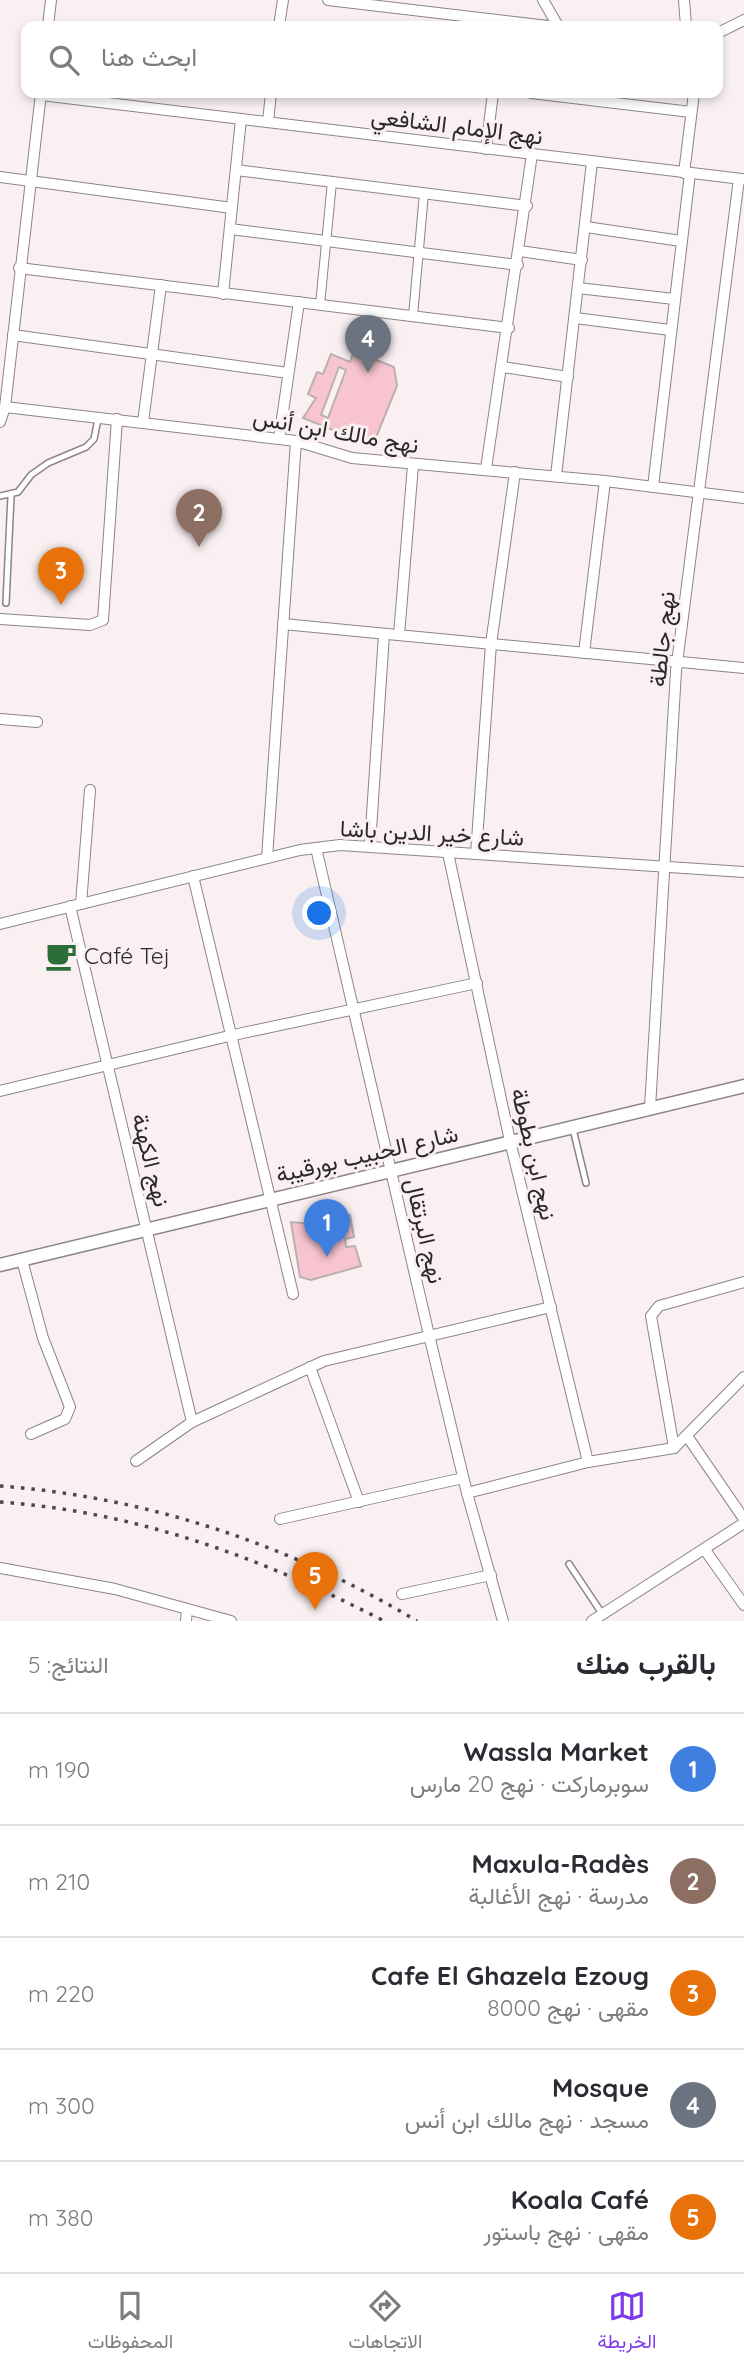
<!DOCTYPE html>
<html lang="ar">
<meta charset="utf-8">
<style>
:root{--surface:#fff;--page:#f2f2f3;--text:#2b2b33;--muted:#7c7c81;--line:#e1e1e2;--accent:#7c3aed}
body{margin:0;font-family:Quicksand,Vazirmatn,sans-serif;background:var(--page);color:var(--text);direction:rtl}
.you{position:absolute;left:320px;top:914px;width:24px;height:24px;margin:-18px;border:5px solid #fff;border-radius:50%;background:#1a73e8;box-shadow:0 0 0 10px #1a73e833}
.badge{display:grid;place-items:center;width:46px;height:46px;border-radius:50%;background:var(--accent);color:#fff;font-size:23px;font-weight:700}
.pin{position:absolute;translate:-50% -58px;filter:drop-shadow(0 2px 4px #0008)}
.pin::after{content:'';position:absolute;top:37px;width:24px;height:21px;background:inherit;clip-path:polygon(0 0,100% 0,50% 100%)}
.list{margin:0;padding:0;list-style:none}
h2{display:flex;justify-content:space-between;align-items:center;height:91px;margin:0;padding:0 28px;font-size:30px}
h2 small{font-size:23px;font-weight:400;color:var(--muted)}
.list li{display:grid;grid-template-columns:46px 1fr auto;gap:21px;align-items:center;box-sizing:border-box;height:112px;padding:0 28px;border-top:2px solid var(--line)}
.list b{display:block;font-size:26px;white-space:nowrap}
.list p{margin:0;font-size:23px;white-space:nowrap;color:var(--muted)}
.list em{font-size:23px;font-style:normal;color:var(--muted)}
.icon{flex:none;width:38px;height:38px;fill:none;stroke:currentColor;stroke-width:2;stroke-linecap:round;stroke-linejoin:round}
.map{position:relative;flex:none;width:744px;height:1621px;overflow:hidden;direction:ltr}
.search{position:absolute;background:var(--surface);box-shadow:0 4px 10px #0003;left:21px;right:21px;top:21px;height:77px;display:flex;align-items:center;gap:18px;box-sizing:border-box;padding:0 24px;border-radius:14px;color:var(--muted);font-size:26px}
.sheet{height:651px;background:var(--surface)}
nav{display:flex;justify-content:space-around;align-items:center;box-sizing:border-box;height:98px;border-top:2px solid var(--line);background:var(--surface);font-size:19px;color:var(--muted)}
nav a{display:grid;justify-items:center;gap:4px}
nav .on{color:var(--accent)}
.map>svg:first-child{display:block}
.building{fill:#f8c4cf;stroke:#bab0b2;stroke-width:2;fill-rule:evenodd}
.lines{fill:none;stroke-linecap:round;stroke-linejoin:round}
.service-casing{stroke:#8d8486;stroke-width:8}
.pedestrian-casing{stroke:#8d8486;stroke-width:10}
.minor-casing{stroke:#8d8486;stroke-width:12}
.tertiary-casing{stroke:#8d8486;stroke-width:15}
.service{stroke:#fff;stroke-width:5}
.pedestrian{stroke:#fff;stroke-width:8}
.minor{stroke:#fff;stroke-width:10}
.tertiary{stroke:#fff;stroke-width:12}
.rail{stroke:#4c4848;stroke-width:3.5;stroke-dasharray:3.5 7;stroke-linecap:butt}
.labels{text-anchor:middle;stroke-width:6;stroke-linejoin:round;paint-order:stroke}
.street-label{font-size:23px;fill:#2b2828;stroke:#faf0f1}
.poi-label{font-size:23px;fill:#2b2828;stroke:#faf0f1;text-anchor:start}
</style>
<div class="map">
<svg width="744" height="1621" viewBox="0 0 744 1621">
<rect width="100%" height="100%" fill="#faf0f1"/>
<g class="building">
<path d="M354 351 394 367 397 386 377 435 365 443 303 418 316 398 308 394 317 372 323 374 331 354 350 362ZM339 367 346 370 328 418 321 415Z"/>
<polygon points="350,1215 354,1237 345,1239 346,1247 355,1246 361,1266 311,1280 300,1277 291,1222 315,1224 319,1227 318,1221 338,1223 337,1219"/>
</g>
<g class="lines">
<defs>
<g id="service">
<polyline points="0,496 18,492 31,475 48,463 86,447 94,439 98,419"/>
<polyline points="6,603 11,496"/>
<polyline points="573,1129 586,1183"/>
<polyline points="569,1564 603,1615"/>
</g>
<g id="pedestrian">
<polyline points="320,305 332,182"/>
<polyline points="413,316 424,193"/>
</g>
<g id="minor">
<polyline points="328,0 548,26"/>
<polyline points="543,0 558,26"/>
<polyline points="684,0 686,26"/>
<polyline points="48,26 51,0"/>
<polyline points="279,26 283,0"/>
<polyline points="718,33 744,20"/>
<polyline points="531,93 691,112"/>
<polyline points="41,95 742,179"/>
<polyline points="268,122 271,93"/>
<polyline points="486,149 493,93"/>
<polyline points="236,170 527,206"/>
<polyline points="684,173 694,93"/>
<polyline points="0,177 232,208"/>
<polyline points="586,227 681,241"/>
<polyline points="230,229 518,265"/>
<polyline points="520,251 582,260"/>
<polyline points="19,268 509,328"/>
<polyline points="578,288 674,299"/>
<polyline points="223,294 241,119"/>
<polyline points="575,318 670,330"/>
<polyline points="13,335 288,373"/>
<polyline points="503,367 568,377"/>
<polyline points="5,407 296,441 352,458 605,481 744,498"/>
<polyline points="0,422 5,407 41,93"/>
<polyline points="143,422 161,285"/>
<polyline points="279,439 299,302"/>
<polyline points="486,469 532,154"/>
<polyline points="556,476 592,162"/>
<polyline points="653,487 690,173"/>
<polyline points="0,619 90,625 103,620 117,419"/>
<polyline points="283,624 744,668"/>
<polyline points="399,635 413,465"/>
<polyline points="584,653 605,481"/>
<polyline points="0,719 37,722"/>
<polyline points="370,845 384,634"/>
<polyline points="316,848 429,1335 467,1493 503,1621"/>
<polyline points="448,853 510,1141 588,1462"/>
<polyline points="476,854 491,644 515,472"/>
<polyline points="267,858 296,441"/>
<polyline points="193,876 293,1294"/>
<polyline points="81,904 90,790"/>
<polyline points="70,906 192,1422"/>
<polyline points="0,924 300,850 340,845 744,872"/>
<polyline points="0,1091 229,1036 477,983"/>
<polyline points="650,1108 676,671 739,179"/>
<polyline points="22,1260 43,1338 70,1407 65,1419 31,1434"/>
<polyline points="310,1367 359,1502"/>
<polyline points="687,1436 744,1519"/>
<polyline points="674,1448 651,1316 659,1306 744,1282"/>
<polyline points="136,1461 192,1422 324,1361 551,1307"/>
<polyline points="467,1493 588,1462 674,1448 744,1377"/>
<polyline points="280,1519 463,1478"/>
<polyline points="705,1550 744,1605"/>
<polyline points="0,1568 115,1589 231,1621"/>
<polyline points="402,1594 491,1575"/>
<polyline points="186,1621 187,1609"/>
<polyline points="592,1621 744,1523"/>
</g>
<polyline id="tertiary" points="0,1265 744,1086"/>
</defs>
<use href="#service" class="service-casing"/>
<use href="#pedestrian" class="pedestrian-casing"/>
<use href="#minor" class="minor-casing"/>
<use href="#tertiary" class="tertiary-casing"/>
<use href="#service" class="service"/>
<use href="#pedestrian" class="pedestrian"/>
<use href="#minor" class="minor"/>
<use href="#tertiary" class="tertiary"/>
<g class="rail">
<path d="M0 1486C148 1497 290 1545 417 1621"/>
<path d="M0 1502C138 1512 262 1558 384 1621"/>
</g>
</g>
<defs>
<symbol id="cafe-bare" viewBox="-9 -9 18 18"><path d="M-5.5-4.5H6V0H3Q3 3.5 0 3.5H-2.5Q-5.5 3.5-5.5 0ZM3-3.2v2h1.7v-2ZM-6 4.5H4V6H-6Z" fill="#2c6e38" stroke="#faf0f1" stroke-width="2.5" paint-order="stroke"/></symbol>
</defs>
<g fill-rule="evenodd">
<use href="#cafe-bare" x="39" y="934" width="44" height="44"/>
</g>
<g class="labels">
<g class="street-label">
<text transform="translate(457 126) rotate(7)" y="8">نهج الإمام الشافعي</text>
<text transform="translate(336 431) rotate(10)" y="8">نهج مالك ابن أنس</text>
<text transform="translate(662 639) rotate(-84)" y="8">نهج جالطة</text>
<text transform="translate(432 833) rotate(3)" y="8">شارع خير الدين باشا</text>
<text transform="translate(367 1154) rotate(-13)" y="8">شارع الحبيب بورقيبة</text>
<text transform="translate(534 1154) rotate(77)" y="8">نهج ابن بطوطة</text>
<text transform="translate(151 1160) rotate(76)" y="8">نهج الكهنة</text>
<text transform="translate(425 1231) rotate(77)" y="8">نهج البرتقال</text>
</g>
<g class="poi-label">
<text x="84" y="964">Café Tej</text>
</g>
</g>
</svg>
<div class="you"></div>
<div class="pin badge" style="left:327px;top:1257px;background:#3f7fe0">1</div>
<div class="pin badge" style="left:199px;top:547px;background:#8d6e63">2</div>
<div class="pin badge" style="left:61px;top:605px;background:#e8710a">3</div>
<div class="pin badge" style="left:368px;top:373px;background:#6b7280">4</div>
<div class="pin badge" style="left:315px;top:1610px;background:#e8710a">5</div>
<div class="search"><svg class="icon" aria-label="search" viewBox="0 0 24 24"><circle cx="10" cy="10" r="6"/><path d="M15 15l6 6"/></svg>ابحث هنا</div>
</div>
<section class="sheet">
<h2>بالقرب منك<small>النتائج: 5</small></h2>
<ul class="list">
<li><span class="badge" style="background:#3f7fe0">1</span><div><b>Wassla Market</b><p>سوبرماركت · نهج 20 مارس</p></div><em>190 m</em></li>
<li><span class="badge" style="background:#8d6e63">2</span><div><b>Maxula-Radès</b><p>مدرسة · نهج الأغالبة</p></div><em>210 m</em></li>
<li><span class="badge" style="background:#e8710a">3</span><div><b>Cafe El Ghazela Ezoug</b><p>مقهى · نهج 8000</p></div><em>220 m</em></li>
<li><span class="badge" style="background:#6b7280">4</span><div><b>Mosque</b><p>مسجد · نهج مالك ابن أنس</p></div><em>300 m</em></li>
<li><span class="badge" style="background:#e8710a">5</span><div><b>Koala Café</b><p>مقهى · نهج باستور</p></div><em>380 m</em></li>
</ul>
</section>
<nav>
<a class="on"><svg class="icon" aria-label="map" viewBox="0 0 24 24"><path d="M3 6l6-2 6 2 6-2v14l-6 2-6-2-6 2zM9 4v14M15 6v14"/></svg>الخريطة</a>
<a><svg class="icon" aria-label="directions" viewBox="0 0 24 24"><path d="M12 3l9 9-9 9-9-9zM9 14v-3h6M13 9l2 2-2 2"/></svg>الاتجاهات</a>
<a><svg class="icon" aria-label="saved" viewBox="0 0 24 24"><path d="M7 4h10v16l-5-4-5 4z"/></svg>المحفوظات</a>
</nav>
